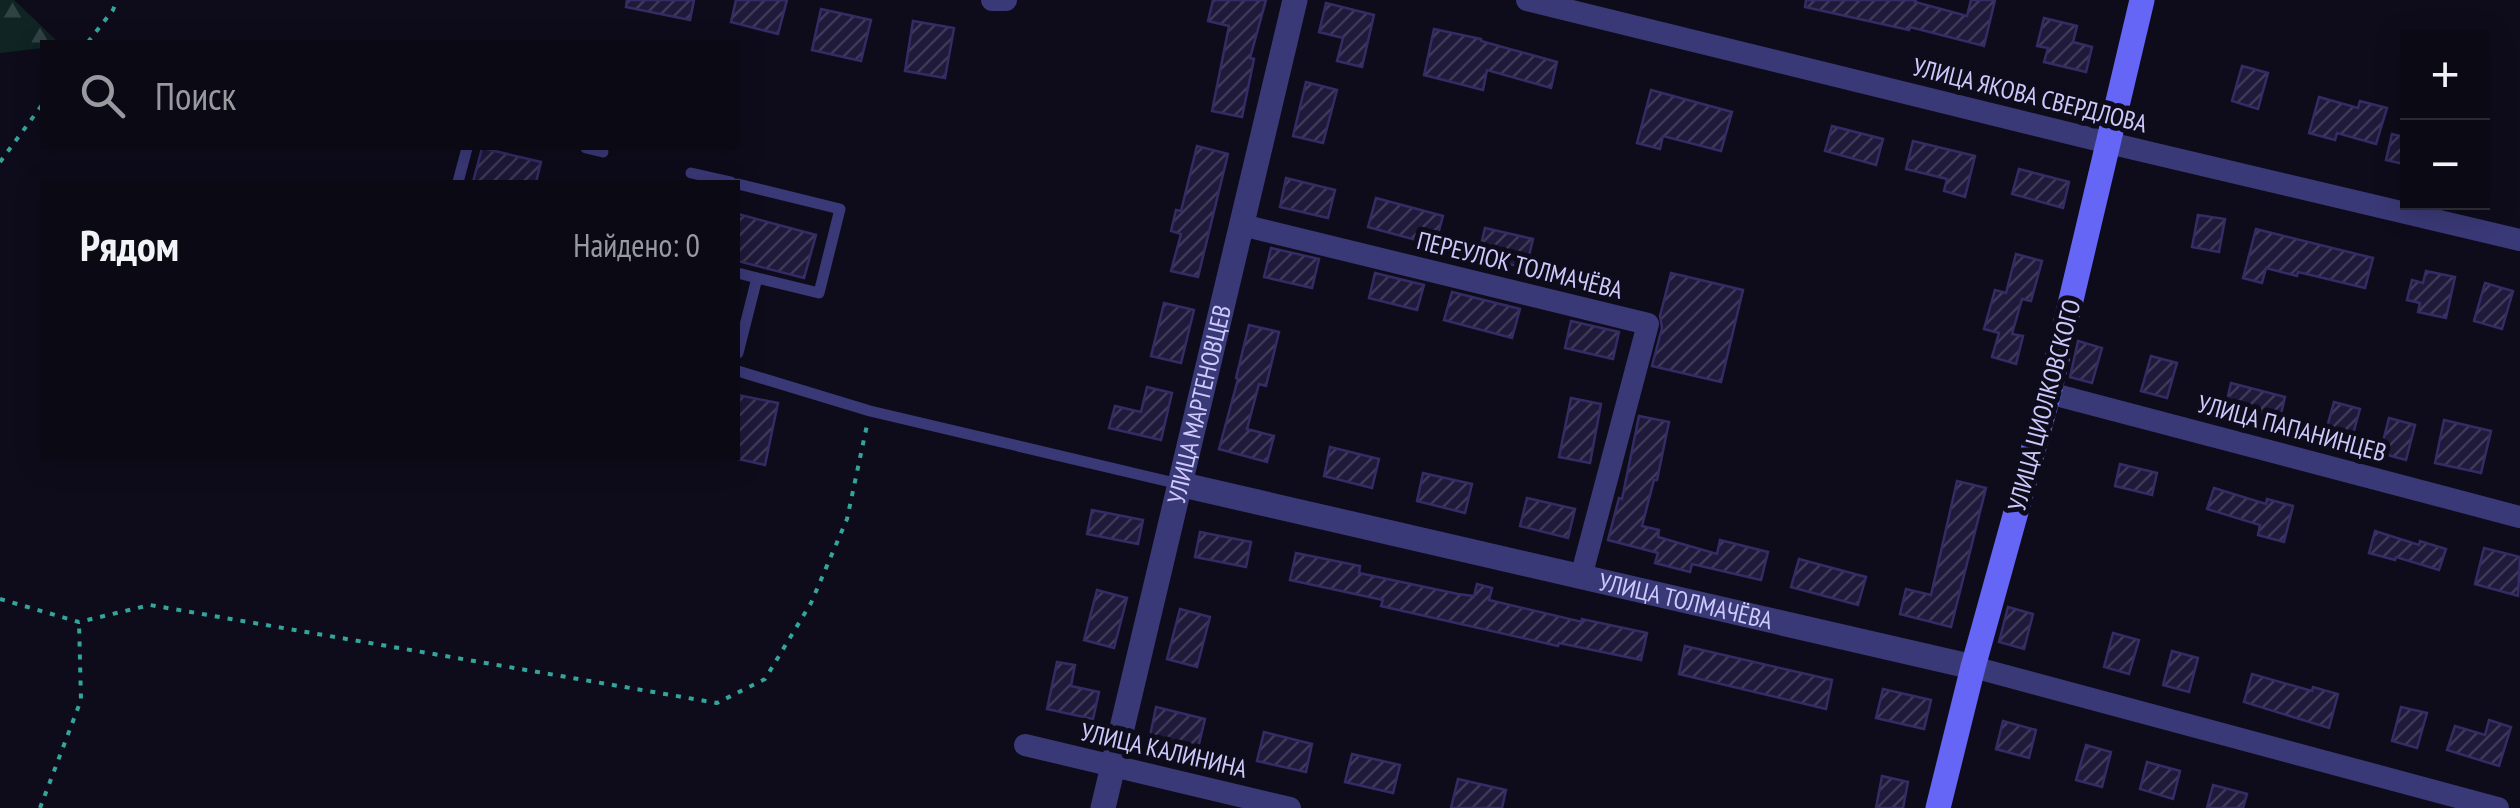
<!DOCTYPE html>
<html lang="ru">
<meta charset="utf-8">
<style>
:root{--surface:#0a0914;--page:#13121d;--text:#f1f3f6;--muted:#999aa0;--line:#2a2a34}
body{margin:0;font-family:"PT Sans Narrow",sans-serif;background:var(--page);color:var(--text)}
.controls{position:absolute;right:30px;top:30px;display:grid;overflow:hidden;border-radius:0px;box-shadow:0 5px 25px #0003}
.controls button{width:90px;height:90px;display:grid;place-items:center;padding:0;border:0;border-bottom:2px solid var(--line);background:var(--surface);color:var(--text);font:50px sans-serif}
.list{margin:0;padding:0;list-style:none}
h2{display:flex;justify-content:space-between;align-items:center;height:130px;margin:0;padding:0 40px;font-size:42px}
h2 small{font-size:32px;font-weight:400;color:var(--muted)}
.icon{flex:none;width:55px;height:55px;fill:none;stroke:currentColor;stroke-width:2;stroke-linecap:round;stroke-linejoin:round}
.map{position:relative;flex:none;width:2520px;height:808px;overflow:hidden}
.search{position:absolute;background:var(--surface);box-shadow:0 5px 25px #0003;left:40px;top:40px;width:700px;height:110px;display:flex;align-items:center;gap:25px;box-sizing:border-box;padding:0 35px;border-radius:0px;color:var(--muted);font-size:38px}
.panel{position:absolute;background:var(--surface);box-shadow:0 5px 25px #0003;left:40px;top:180px;width:700px;height:280px;border-radius:0px}
.map>svg:first-child{display:block}
.forest{fill:url(#forest-firs)}
.building{fill:url(#building-hatch);stroke:#362c65;stroke-width:2.5}
.lines{fill:none;stroke-linecap:round;stroke-linejoin:round}
.path{stroke:#33a59b;stroke-width:4;stroke-dasharray:5 8;stroke-linecap:butt}
.service{stroke:#3a3977;stroke-width:11}
.minor{stroke:#3a3977;stroke-width:22}
.tertiary{stroke:#3a3977;stroke-width:25}
.secondary{stroke:#6565f6;stroke-width:25}
.labels{text-anchor:middle;stroke-width:10;stroke-linejoin:round;paint-order:stroke}
.street-label{font-size:25px;fill:#cdc9fc;stroke:#0e0c1b}
</style>
<div class="map">
<svg width="2520" height="808" viewBox="0 0 2520 808">
<defs>
<pattern id="forest-firs" width="22" height="20" patternUnits="userSpaceOnUse" patternTransform="scale(2.5)"><rect width="22" height="20" fill="#0f2423"/><path d="M5 1l3.5 6h-7zM16 11l3.5 6h-7z" fill="#314244"/></pattern>
<pattern id="building-hatch" width="6" height="6" patternUnits="userSpaceOnUse" patternTransform="scale(2.5)"><rect width="6" height="6" fill="#1f193a"/><path d="M-1 1l2-2M0 6l6-6M5 7l2-2" fill="none" stroke="#3e3957"/></pattern>
</defs>
<rect width="100%" height="100%" fill="#0e0c1b"/>
<polygon class="forest" points="0,0 14,0 58,42 42,42 42,48 0,53"/>
<g class="building">
<polygon points="627,0 694,0 690,20 626,7"/>
<polygon points="736,0 787,0 778,34 731,22"/>
<polygon points="1213,0 1266,0 1250,58 1254,59 1242,117 1212,111 1229,26 1208,21"/>
<polygon points="1806,0 1916,0 1915,2 1967,16 1971,0 1995,0 1984,46 1910,27 1909,30 1805,7"/>
<polygon points="1326,3 1374,15 1362,67 1337,61 1343,38 1319,32"/>
<polygon points="821,9 871,20 861,61 812,50"/>
<polygon points="2044,18 2077,26 2073,42 2092,47 2086,72 2044,62 2048,48 2037,46"/>
<polygon points="913,21 954,28 945,78 905,71"/>
<polygon points="1434,29 1481,39 1481,41 1557,62 1551,88 1487,70 1483,90 1424,75"/>
<polygon points="2242,66 2268,73 2258,109 2232,101"/>
<polygon points="1306,82 1337,90 1323,143 1293,136"/>
<polygon points="1651,90 1732,112 1721,151 1663,136 1660,149 1637,143"/>
<polygon points="2319,97 2358,108 2360,101 2387,108 2376,144 2337,133 2335,140 2309,133"/>
<polygon points="1832,126 1883,139 1876,165 1825,151"/>
<polygon points="2392,134 2408,138 2408,165 2386,160"/>
<polygon points="1913,141 1975,156 1965,197 1944,191 1947,179 1906,169"/>
<polygon points="1197,146 1228,154 1198,277 1171,271 1181,234 1171,231 1176,210 1181,211"/>
<polygon points="482,148 541,162 536,182 473,182"/>
<polygon points="2019,169 2069,182 2063,208 2012,194"/>
<polygon points="1286,178 1335,190 1328,218 1280,207"/>
<polygon points="1376,198 1443,216 1435,245 1368,227"/>
<polygon points="738,214 816,235 804,278 738,261"/>
<polygon points="2198,215 2225,219 2219,252 2192,247"/>
<polygon points="1485,228 1533,239 1526,268 1478,257"/>
<polygon points="2256,229 2373,258 2365,288 2298,272 2297,276 2266,268 2262,283 2243,278"/>
<polygon points="1271,248 1319,259 1312,288 1264,277"/>
<polygon points="2016,254 2042,261 2031,301 2022,299 2012,334 2023,336 2016,364 1992,357 1999,333 1984,329 1995,290 2006,293"/>
<polygon points="2426,271 2455,277 2446,318 2418,312 2420,303 2407,300 2412,280 2423,283"/>
<polygon points="1375,273 1424,285 1417,310 1369,298"/>
<polygon points="1671,273 1743,290 1721,382 1652,366 1662,328 1660,316"/>
<polygon points="2485,283 2513,291 2502,329 2474,321"/>
<polygon points="1452,292 1520,309 1512,338 1444,320"/>
<polygon points="1164,303 1194,310 1181,363 1151,356"/>
<polygon points="1571,321 1619,332 1613,359 1565,348"/>
<polygon points="1249,325 1279,332 1266,386 1259,384 1247,429 1274,436 1267,462 1219,449 1238,379 1236,378"/>
<polygon points="2078,341 2102,348 2092,383 2070,377"/>
<polygon points="2151,356 2177,363 2167,398 2141,391"/>
<polygon points="2231,383 2285,397 2278,427 2224,413"/>
<polygon points="1147,387 1172,393 1161,440 1109,428 1115,406 1141,412"/>
<polygon points="738,395 778,403 765,465 738,459"/>
<polygon points="1571,398 1601,404 1590,463 1559,457"/>
<polygon points="2334,402 2360,409 2350,445 2324,438"/>
<polygon points="1639,416 1669,422 1657,480 1654,480 1642,526 1659,530 1658,537 1717,554 1720,540 1768,552 1761,580 1692,564 1690,572 1655,563 1658,553 1608,540 1619,498 1622,499"/>
<polygon points="2389,418 2415,425 2406,460 2380,453"/>
<polygon points="2444,420 2491,431 2481,473 2435,463"/>
<polygon points="1330,447 1379,459 1372,488 1324,476"/>
<polygon points="2120,464 2157,473 2152,495 2115,486"/>
<polygon points="1423,473 1472,484 1465,513 1417,501"/>
<polygon points="1957,481 1986,488 1951,627 1900,614 1906,589 1931,595"/>
<polygon points="2214,488 2266,504 2267,499 2293,506 2284,542 2258,535 2260,525 2207,509"/>
<polygon points="1527,498 1575,509 1568,538 1520,526"/>
<polygon points="1092,510 1143,520 1138,544 1087,534"/>
<polygon points="2375,531 2419,545 2420,541 2446,549 2439,570 2396,557 2395,560 2369,553"/>
<polygon points="1200,532 1251,542 1246,567 1195,557"/>
<polygon points="2484,548 2520,557 2518,596 2475,584"/>
<polygon points="1296,553 1360,566 1359,573 1458,594 1474,596 1477,584 1492,588 1489,600 1582,622 1582,619 1647,633 1641,660 1559,643 1558,646 1381,606 1383,600 1290,580"/>
<polygon points="1799,559 1866,577 1858,605 1791,587"/>
<polygon points="1097,590 1127,598 1114,648 1084,640"/>
<polygon points="2008,607 2033,614 2024,649 1999,642"/>
<polygon points="1180,609 1210,617 1197,667 1167,659"/>
<polygon points="2113,633 2139,640 2129,674 2104,667"/>
<polygon points="1685,646 1832,680 1826,709 1679,674"/>
<polygon points="2172,651 2198,658 2189,692 2163,685"/>
<polygon points="1057,662 1075,665 1071,686 1099,692 1093,719 1047,709"/>
<polygon points="2252,674 2312,691 2313,687 2338,694 2329,728 2244,702"/>
<polygon points="1883,689 1931,700 1924,729 1876,718"/>
<polygon points="1156,707 1205,719 1198,748 1150,736"/>
<polygon points="2401,707 2427,713 2417,748 2392,741"/>
<polygon points="2489,720 2511,727 2499,766 2447,750 2455,726 2485,735"/>
<polygon points="2003,721 2036,730 2029,758 1996,749"/>
<polygon points="1264,732 1312,744 1306,772 1257,761"/>
<polygon points="2086,745 2111,752 2102,787 2076,780"/>
<polygon points="1352,754 1400,765 1393,793 1345,782"/>
<polygon points="2147,762 2180,771 2173,799 2140,789"/>
<polygon points="1882,776 1908,782 1903,808 1876,808"/>
<polygon points="1458,779 1506,790 1502,808 1451,808"/>
<polygon points="2213,785 2247,794 2243,808 2207,808"/>
</g>
<g class="lines">
<g class="path">
<polyline points="88,42 113,10 117,0"/>
<polyline points="0,162 42,105"/>
<polyline points="0,599 79,622 150,605 717,703 765,679 811,603 847,519 867,425"/>
<polyline points="40,808 81,700 79,622"/>
</g>
<g class="service">
<polyline points="586,148 603,152"/>
<polyline points="691,173 731,182"/>
<polyline points="458,182 467,148"/>
<polyline points="738,184 840,209 819,293 757,278"/>
<polyline points="738,273 757,278 738,353"/>
<polyline points="738,371 870,411 1179,484"/>
</g>
<g class="minor">
<polyline points="992,0 1006,0"/>
<polyline points="1527,0 2109,143 2520,240"/>
<polyline points="1242,225 1648,324 1581,577"/>
<polyline points="2049,393 2520,517"/>
<polyline points="1973,667 2498,808"/>
<polyline points="1025,745 1290,808"/>
</g>
<g class="tertiary">
<path id="s1" d="M1179 484 1973 667"/>
<path id="s2" d="M1103 808 1295 0"/>
</g>
<polyline class="secondary" points="1938,808 1973,667 2049,393 2142,0"/>
</g>
<g class="labels">
<g class="street-label">
<text transform="translate(2030 95) rotate(14)" y="9">УЛИЦА ЯКОВА СВЕРДЛОВА</text>
<text transform="translate(1520 265) rotate(14)" y="9">ПЕРЕУЛОК ТОЛМАЧЁВА</text>
<text dy="9" stroke="none"><textPath href="#s2" startOffset="415">УЛИЦА МАРТЕНОВЦЕВ</textPath></text>
<text transform="translate(2044 405) rotate(-75)" y="9">УЛИЦА ЦИОЛКОВСКОГО</text>
<text transform="translate(2292 428) rotate(15)" y="9">УЛИЦА ПАПАНИНЦЕВ</text>
<text dy="9" stroke="none"><textPath href="#s1" startOffset="520">УЛИЦА ТОЛМАЧЁВА</textPath></text>
<text transform="translate(1164 750) rotate(13)" y="9">УЛИЦА КАЛИНИНА</text>
</g>
</g>
</svg>
<div class="controls">
<button>+</button>
<button>−</button>
</div>
<div class="search"><svg class="icon" aria-label="search" viewBox="0 0 24 24"><circle cx="10" cy="10" r="6"/><path d="M15 15l6 6"/></svg>Поиск</div>
<section class="panel">
<h2>Рядом<small>Найдено: 0</small></h2>
<ul class="list">
</ul>
</section>
</div>
